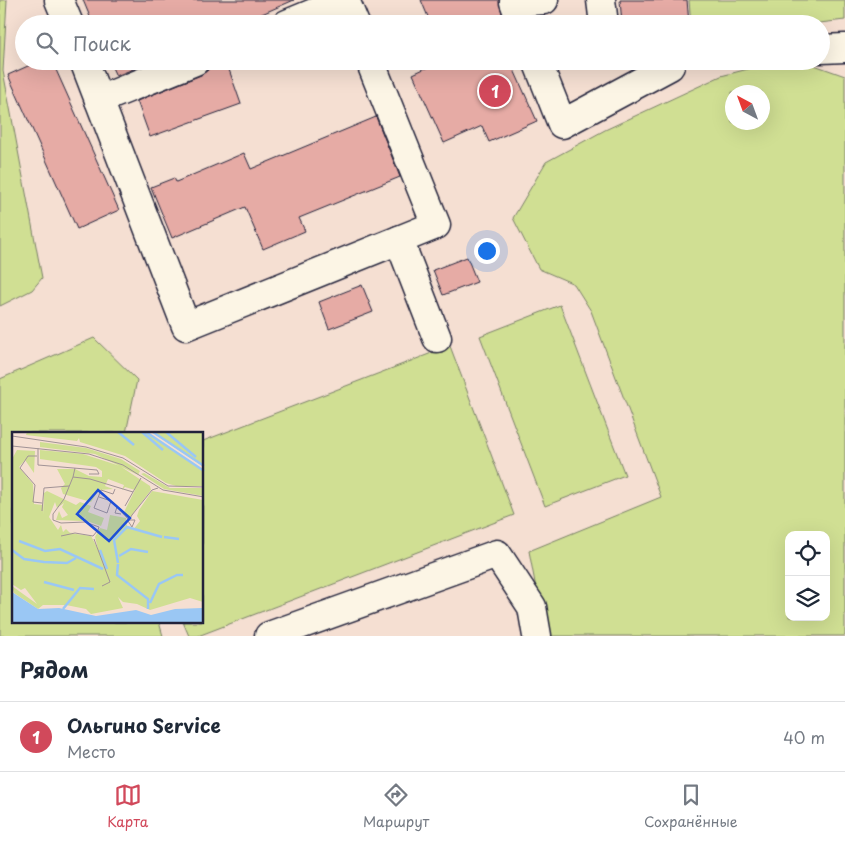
<!DOCTYPE html>
<html lang="ru">
<meta charset="utf-8">
<style>
:root{--surface:#fff;--page:#f2f2f3;--text:#1f2937;--muted:#747a83;--line:#e0e1e3;--accent:#d1495b}
body{margin:0;font-family:"Playpen Sans",sans-serif;background:var(--page);color:var(--text)}
.controls{position:absolute;right:15px;bottom:15px;display:grid;overflow:hidden;border-radius:10px;box-shadow:0 5px 20px #0002}
.controls button{width:45px;height:45px;display:grid;place-items:center;padding:0;border:0;border-bottom:1px solid var(--line);background:var(--surface);color:var(--text);font:25px sans-serif}
.compass{position:absolute;left:725px;top:85px;width:45px;height:45px;border-radius:50%;background:var(--surface);box-shadow:0 5px 20px #0002;rotate:319deg}
.you{position:absolute;left:486px;top:250px;width:18px;height:18px;margin:-12px;border:4px solid #fff;border-radius:50%;background:#1a73e8;box-shadow:0 0 0 8px #1a73e833}
.badge{display:grid;place-items:center;width:32px;height:32px;border-radius:50%;background:var(--accent);color:#fff;font-size:16px;font-weight:700}
.pin{position:absolute;translate:-50% -50%;border:2px solid #fff;box-shadow:0 1px 5px #0006}
.list{margin:0;padding:0;list-style:none}
h2{display:flex;justify-content:space-between;align-items:center;height:65px;margin:0;padding:0 20px;font-size:21px}
h2 small{font-size:16px;font-weight:400;color:var(--muted)}
.list li{display:grid;grid-template-columns:32px 1fr auto;gap:15px;align-items:center;box-sizing:border-box;height:70px;padding:0 20px;border-top:1px solid var(--line)}
.list b{display:block;font-size:19px;white-space:nowrap}
.list p{margin:0;font-size:16px;white-space:nowrap;color:var(--muted)}
.list em{font-size:16px;font-style:normal;color:var(--muted)}
.icon{flex:none;width:28px;height:28px;fill:none;stroke:currentColor;stroke-width:2;stroke-linecap:round;stroke-linejoin:round}
.map{position:relative;flex:none;width:845px;height:636px;overflow:hidden}
.search{position:absolute;background:var(--surface);box-shadow:0 5px 20px #0002;left:15px;right:15px;top:15px;height:55px;display:flex;align-items:center;gap:12px;box-sizing:border-box;padding:0 18px;border-radius:28px;color:var(--muted);font-size:19px}
.sheet{height:135px;background:var(--surface)}
nav{display:flex;justify-content:space-around;align-items:center;box-sizing:border-box;height:70px;border-top:1px solid var(--line);background:var(--surface);font-size:14px;color:var(--muted)}
nav a{display:grid;justify-items:center;gap:2px}
nav .on{color:var(--accent)}
.map>svg:first-child{display:block}
.green{fill:#d0df93;stroke:#798067;fill-rule:evenodd}
.building{fill:#e6aba5;stroke:#22223b}
.lines{fill:none;stroke-linecap:round;stroke-linejoin:round}
.minor-casing{stroke:#22223b;stroke-width:31}
.minor{stroke:#fcf5e5;stroke-width:28}
.inset-river{fill:none;stroke:#9ac7f4;stroke-width:2.5}
.inset-road{fill:none;stroke:#a19396;stroke-width:1}
.view{fill:#1d4ed8;fill-opacity:0.15;stroke:#1d4ed8;stroke-width:2.5}
.inset-edge{fill:none;stroke:#22223b;stroke-width:2.5}
</style>
<div class="map">
<svg width="845" height="636" viewBox="0 0 845 636">
<rect width="100%" height="100%" fill="#f5dfd2"/>
<filter id="ink" filterUnits="userSpaceOnUse"><feTurbulence type="fractalNoise" baseFrequency=".02" numOctaves="2"/><feDisplacementMap in="SourceGraphic" scale="10" xChannelSelector="R" yChannelSelector="G"/><feConvolveMatrix kernelMatrix="1 2 1 2 8 2 1 2 1" color-interpolation-filters="sRGB"/></filter>
<g filter="url(#ink)">
<g class="green">
<polygon points="0,0 7,0 3,71 42,278 32,290 0,306"/>
<polygon points="689,0 845,0 845,20 811,24 691,24"/>
<path d="M779 61H803L845 76V636H545L529 551 661 497 591 311 574 284 539 269 513 218 546 162 605 130 721 76ZM732 92H762V122H732ZM789 535H826V617H789Z"/>
<polygon points="560,305 625,475 545,506 480,336"/>
<polygon points="94,338 137,380 126,433 14,433 14,622 159,622 163,636 0,636 0,379"/>
<polygon points="450,346 514,515 198,636 189,636 183,622 202,622 203,441"/>
</g>
<g class="building">
<polygon points="83,0 294,0 239,24 93,24"/>
<polygon points="421,0 499,0 503,17 486,24 431,24"/>
<polygon points="620,0 687,0 689,24 622,24"/>
<polygon points="39,61 52,61 119,210 77,229 8,75"/>
<polygon points="109,61 153,61 116,76"/>
<polygon points="210,61 226,61 241,104 150,137 137,101 201,75 208,70"/>
<polygon points="441,61 510,61 537,121 489,142 482,126 444,143 413,74"/>
<polygon points="376,117 400,177 299,218 305,231 263,249 245,207 172,238 151,187 174,178 176,182 244,153 251,169"/>
<polygon points="467,257 477,282 443,295 433,270"/>
<polygon points="362,285 373,312 329,329 319,302"/>
</g>
<g class="lines">
<defs>
<g id="minor">
<polyline points="59,0 69,24"/>
<polyline points="601,0 604,24"/>
<polyline points="287,24 345,0 355,24"/>
<polyline points="522,24 514,2 544,0"/>
<polyline points="821,49 845,48"/>
<polyline points="84,61 186,326 436,225 370,61"/>
<polyline points="537,61 562,124 670,66 669,61"/>
<polyline points="99,100 195,61"/>
<polyline points="399,240 437,338"/>
<polyline points="269,636 497,554 532,607 537,636"/>
</g>
</defs>
<use href="#minor" class="minor-casing"/>
<use href="#minor" class="minor"/>
</g>
</g>
<g transform="translate(12 432)">
<rect width="191" height="191" fill="#f5dfd2"/>
<path d="M15 0H133L191 39V54H164L154 51 113 24 68 10 67 6 65 9 14 3ZM141 0H191V34L167 18ZM28 10 74 16 109 27 128 39 126 43 83 22 28 15ZM5 18 23 19 22 41 13 28 7 35 21 52 22 72 31 73V83L32 61 35 59 64 73 68 70 79 74 76 80 92 86 89 94 72 88 74 84 70 89 44 88 47 79 50 86 56 83 50 75 52 71 45 76 43 70 37 85 46 98 49 93 51 100 54 97 58 101 65 99 57 101 79 104 86 117 83 105 88 96 95 98 98 83 114 86 115 94 121 98 128 89 125 84 127 78 140 59 191 68V170L178 166 138 178 125 172 111 170 106 165 111 176 79 182 74 177 54 173H31L26 177 2 161 0 154 25 172 13 156 9 158 0 152V27ZM28 18 71 22 108 34 138 54 139 58 117 87 111 82 123 58 113 55 110 58 112 53 96 47 93 54 101 57 87 58 79 70 51 62 49 56 53 52 45 37H63L77 44 90 45V39L84 35 28 27ZM132 41 158 56H191V64L152 57 129 42Z" fill="#d0df93"/>
<path d="M0 160 26 177 47 176 84 184 124 178 139 183 163 177 190 176 191 191H0Z" fill="#9ac7f4"/>
<path class="inset-river" d="M106 0 122 13M130 0 151 18M134 0 192 39M141 0 192 34M154 0 184 25M152 105 167 107M7 109 33 119 48 117 91 137M0 118 12 127 32 130 55 131 64 126M88 118 95 137M107 124 119 117 136 120M106 131 102 108 115 95 150 105M106 132 105 143 136 167V177M32 150 62 158M138 171 147 152 165 143H171M51 177 68 156 82 157"/>
<path class="inset-road" d="M0 4 74 15 111 26 156 54 192 55M0 14 77 22 111 33 151 58 192 65M26 16V33L85 38 87 42H77M25 24H16L8 36 23 53 21 70 30 71M63 36 61 45 78 47 121 60M87 65 99 69 95 81 82 76 89 58 101 62 103 57M113 74 129 46M30 79 32 56 57 54M109 82 103 81 105 75 117 88H123L120 95 116 89 117 88 120 83 140 58 146 56M49 104 63 101 81 104 86 98 87 95 73 90 49 91 41 88V82L52 67 61 45M82 107 98 150 90 154"/>
<path class="view" d="M86 58 118 86 97 109 65 82Z"/>
<rect width="191" height="191" class="inset-edge"/>
</g>
</svg>
<div class="controls">
<button><svg class="icon" aria-label="locate" viewBox="0 0 24 24"><circle cx="12" cy="12" r="6"/><path d="M12 2v4M12 18v4M2 12h4M18 12h4"/></svg></button>
<button><svg class="icon" aria-label="layers" viewBox="0 0 24 24"><path d="M12 4l9 5-9 5-9-5zM3 14l9 5 9-5"/></svg></button>
</div>
<svg class="compass" viewBox="-18 -18 36 36"><path d="M0-13l5 13h-10z" fill="#e53935"/><path d="M0 13l5-13h-10z" fill="#747a83"/></svg>
<div class="you"></div>
<div class="pin badge" style="left:495px;top:91px">1</div>
<div class="search"><svg class="icon" aria-label="search" viewBox="0 0 24 24"><circle cx="10" cy="10" r="6"/><path d="M15 15l6 6"/></svg>Поиск</div>
</div>
<section class="sheet">
<h2>Рядом<small></small></h2>
<ul class="list">
<li><span class="badge">1</span><div><b>Ольгино Service</b><p>Место</p></div><em>40 m</em></li>
</ul>
</section>
<nav>
<a class="on"><svg class="icon" aria-label="map" viewBox="0 0 24 24"><path d="M3 6l6-2 6 2 6-2v14l-6 2-6-2-6 2zM9 4v14M15 6v14"/></svg>Карта</a>
<a><svg class="icon" aria-label="directions" viewBox="0 0 24 24"><path d="M12 3l9 9-9 9-9-9zM9 14v-3h6M13 9l2 2-2 2"/></svg>Маршрут</a>
<a><svg class="icon" aria-label="saved" viewBox="0 0 24 24"><path d="M7 4h10v16l-5-4-5 4z"/></svg>Сохранённые</a>
</nav>
